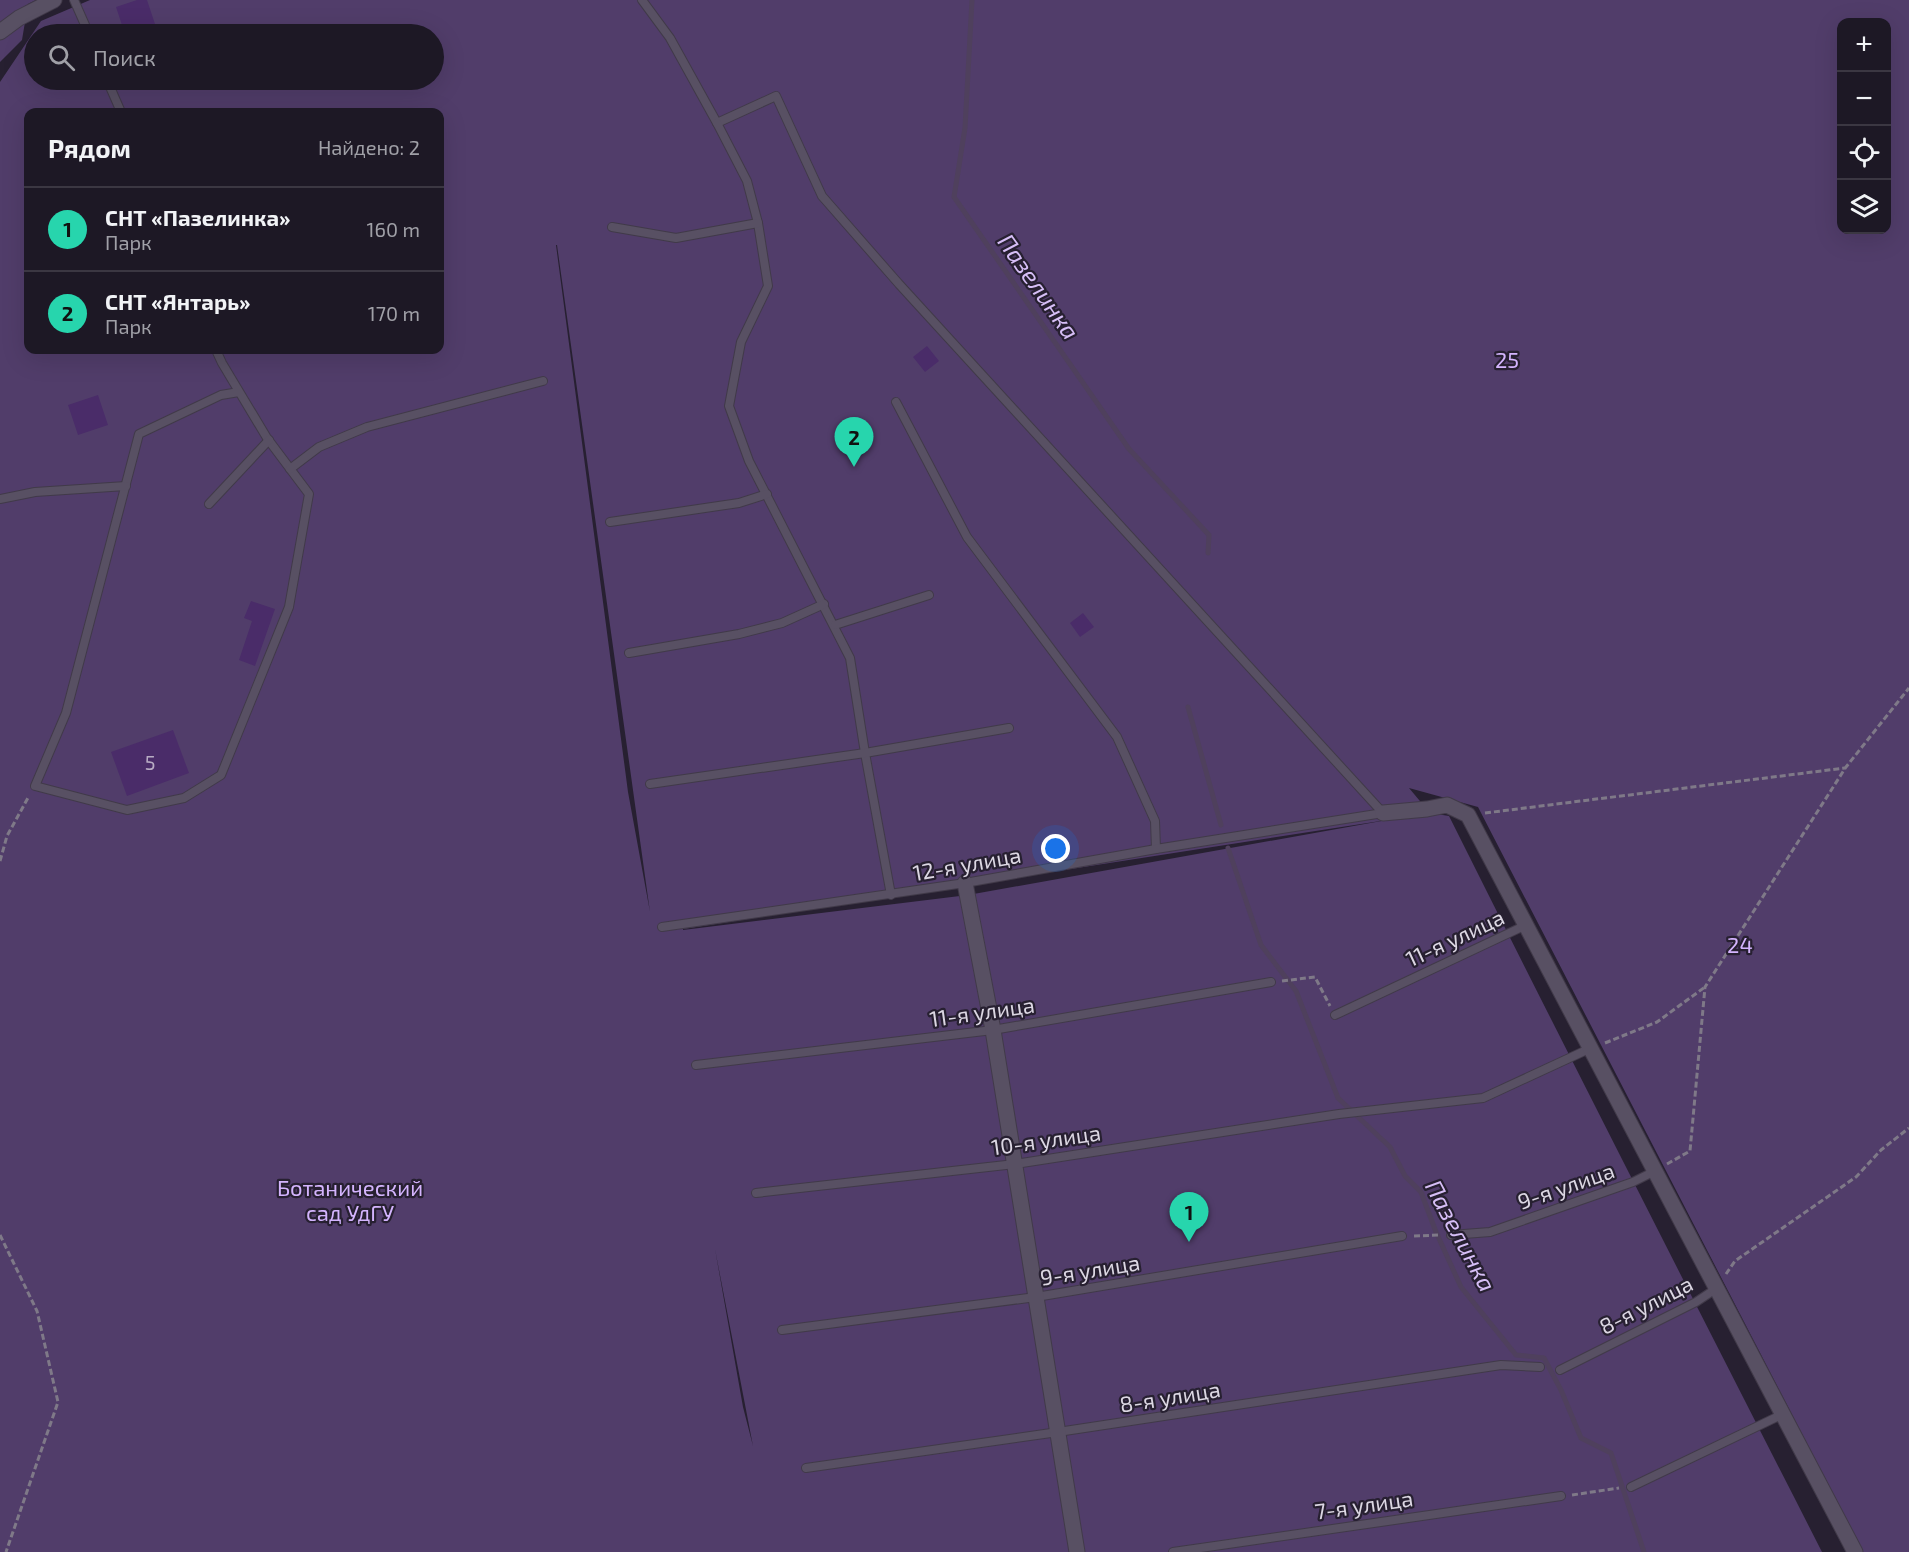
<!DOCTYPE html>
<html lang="ru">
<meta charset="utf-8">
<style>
:root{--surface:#1d1825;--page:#2a2532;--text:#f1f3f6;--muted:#a0a0a7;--line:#3b3742;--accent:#27d5ad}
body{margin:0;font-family:"Exo 2",sans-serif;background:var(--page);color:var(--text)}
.controls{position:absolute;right:18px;top:18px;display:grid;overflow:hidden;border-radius:12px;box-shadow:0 6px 24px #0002}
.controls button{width:54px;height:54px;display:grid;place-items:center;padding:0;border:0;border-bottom:2px solid var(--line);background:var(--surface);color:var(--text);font:30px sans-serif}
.you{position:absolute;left:1056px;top:849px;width:21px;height:21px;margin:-15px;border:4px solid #fff;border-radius:50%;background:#1a73e8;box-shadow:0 0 0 9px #1a73e833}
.badge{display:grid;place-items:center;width:39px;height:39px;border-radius:50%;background:var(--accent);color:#111;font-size:20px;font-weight:700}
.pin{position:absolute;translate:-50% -50px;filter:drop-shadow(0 2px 3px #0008)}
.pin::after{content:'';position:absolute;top:32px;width:21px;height:18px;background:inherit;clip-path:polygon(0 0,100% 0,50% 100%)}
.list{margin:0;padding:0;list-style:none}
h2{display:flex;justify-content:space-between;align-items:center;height:78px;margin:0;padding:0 24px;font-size:26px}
h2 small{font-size:20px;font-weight:400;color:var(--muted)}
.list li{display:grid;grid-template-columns:39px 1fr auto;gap:18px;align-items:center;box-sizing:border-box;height:84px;padding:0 24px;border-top:2px solid var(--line)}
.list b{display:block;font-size:22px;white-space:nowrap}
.list p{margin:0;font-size:20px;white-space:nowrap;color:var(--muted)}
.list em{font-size:20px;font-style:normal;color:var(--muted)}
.icon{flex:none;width:33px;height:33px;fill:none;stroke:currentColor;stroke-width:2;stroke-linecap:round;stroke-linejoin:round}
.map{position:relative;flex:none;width:1909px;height:1552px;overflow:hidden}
.search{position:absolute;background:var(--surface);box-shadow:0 6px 24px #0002;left:24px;top:24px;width:420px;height:66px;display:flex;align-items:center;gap:15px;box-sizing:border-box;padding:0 21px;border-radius:33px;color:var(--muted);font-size:22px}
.panel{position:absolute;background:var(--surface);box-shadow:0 6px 24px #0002;left:24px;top:108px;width:420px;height:246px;border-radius:12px}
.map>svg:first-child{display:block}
.green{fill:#513d6a;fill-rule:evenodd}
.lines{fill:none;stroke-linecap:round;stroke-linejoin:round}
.stream{stroke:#4f405d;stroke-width:5}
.building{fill:#4a2c69}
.service-casing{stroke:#413a49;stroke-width:10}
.minor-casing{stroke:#413a49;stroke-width:17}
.path{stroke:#7f7988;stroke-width:3;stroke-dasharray:6 3;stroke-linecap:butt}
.service{stroke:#585063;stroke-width:8}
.minor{stroke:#585063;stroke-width:15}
.labels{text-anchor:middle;stroke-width:4.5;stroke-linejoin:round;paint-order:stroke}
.number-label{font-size:20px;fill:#b8acc4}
.park-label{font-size:22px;fill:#d4b4fe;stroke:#272031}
.street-label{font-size:22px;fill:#dcd7e3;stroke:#272031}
.water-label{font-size:24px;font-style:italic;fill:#d6bef6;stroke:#272031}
</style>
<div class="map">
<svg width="1909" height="1552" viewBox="0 0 1909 1552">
<rect width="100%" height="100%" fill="#272031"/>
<g class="green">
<polygon points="0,0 36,0 28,4 22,40 0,62"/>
<path d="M90 0H1909V1552H1863L1478 807 1409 788 1430 813 1449 816C1572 1062 1697 1307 1822 1552H0V82L41 21ZM1842 22H1886V230H1842ZM34 34H434V80H34ZM28 112H440V350H28ZM556 245H557L650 912 628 792ZM1387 820 968 895 683 930V929ZM715 1249 753 1446 743 1407Z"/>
</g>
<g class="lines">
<g class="stream">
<polyline points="972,0 965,128 954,197 1129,449 1209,535 1208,553"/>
<polyline points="1188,707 1221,825"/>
<polyline points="1228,848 1261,945 1296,991 1338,1098 1390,1147 1405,1176 1421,1192 1436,1232 1461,1287 1516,1355 1544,1358 1561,1390 1581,1438 1611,1453 1644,1552"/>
</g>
</g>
<g class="building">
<polygon points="137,0 147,0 156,27 135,34 125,34 116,7"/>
<polygon points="927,346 939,361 925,372 913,357"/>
<polygon points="98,395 108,425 78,435 68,405"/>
<polygon points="251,601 275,609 255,666 239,660 252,621 244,618"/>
<polygon points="1083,613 1094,627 1080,637 1070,623"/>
<polygon points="173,730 189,773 127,796 111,752"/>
</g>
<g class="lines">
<defs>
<g id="service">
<polyline points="74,0 89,34"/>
<polyline points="642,0 670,38 717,123 776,96 822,196 899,284 1383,813"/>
<polyline points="107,80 121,112"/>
<polyline points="717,123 747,181 758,223 768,286 741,342 729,406 749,461 850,658 865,753 891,895"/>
<polyline points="612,227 676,238 758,223"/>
<polyline points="216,350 222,363 267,438 309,494 289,607 221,775 184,798 127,810 35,786 66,713 139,434 221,395 239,392"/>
<polyline points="896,402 967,537 1117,737 1155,821 1156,849"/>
<polyline points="290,469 319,447 367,427 543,381"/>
<polyline points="0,499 35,492 126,486"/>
<polyline points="209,504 269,440"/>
<polyline points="610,522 739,503 767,494"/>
<polyline points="835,625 929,595"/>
<polyline points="629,653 739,634 782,623 824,604"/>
<polyline points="650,784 865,753 1009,728"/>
<polyline points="662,927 965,883 1156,849 1383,813"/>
<polyline points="1335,1015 1526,925"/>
<polyline points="696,1065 993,1030 1271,982"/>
<polyline points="756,1193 1015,1164 1339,1114 1483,1098 1591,1048"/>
<polyline points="1451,1235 1490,1232 1633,1182 1655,1171"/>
<polyline points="782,1330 1036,1297 1402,1236"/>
<polyline points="1560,1370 1696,1302 1717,1288"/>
<polyline points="806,1468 1058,1432 1501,1365 1540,1367"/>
<polyline points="1631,1487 1783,1414"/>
<polyline points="1173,1552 1561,1496"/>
</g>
<g id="minor">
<polyline points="0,32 19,18 54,0"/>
<polyline points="1383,813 1427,809 1447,805 1468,815 1855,1552"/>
<polyline points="965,883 993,1030 1077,1552"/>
</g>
</defs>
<use href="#service" class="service-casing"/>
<use href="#minor" class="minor-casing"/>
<g class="path">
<polyline points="1485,813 1845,768"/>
<polyline points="0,861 7,836 29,796"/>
<polyline points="1282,981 1315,977 1330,1006"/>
<polyline points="1605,1043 1657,1022 1705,987"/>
<polyline points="1667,1164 1690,1151 1705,987 1846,767 1909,688"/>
<polyline points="0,1235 37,1311 58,1402 6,1552"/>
<polyline points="1414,1236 1440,1235"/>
<polyline points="1726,1274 1735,1261 1856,1177 1881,1150 1909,1128"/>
<polyline points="1572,1495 1619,1488"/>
</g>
<use href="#service" class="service"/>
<use href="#minor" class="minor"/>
</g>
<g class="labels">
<g class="number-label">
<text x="150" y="770">5</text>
</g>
<g class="park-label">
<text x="1507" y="368">25</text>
<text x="1740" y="953">24</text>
<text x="350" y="1196">Ботанический<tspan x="350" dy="25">сад УдГУ</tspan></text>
</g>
<g class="street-label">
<text transform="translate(967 864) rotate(-10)" y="8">12-я улица</text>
<text transform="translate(1455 938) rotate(-25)" y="8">11-я улица</text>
<text transform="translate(982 1012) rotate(-8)" y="8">11-я улица</text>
<text transform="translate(1046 1140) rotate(-8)" y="8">10-я улица</text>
<text transform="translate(1566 1186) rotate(-19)" y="8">9-я улица</text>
<text transform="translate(1090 1270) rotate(-9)" y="8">9-я улица</text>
<text transform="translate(1646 1305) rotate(-27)" y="8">8-я улица</text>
<text transform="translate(1170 1397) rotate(-9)" y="8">8-я улица</text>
<text transform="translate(1364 1505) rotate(-8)" y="8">7-я улица</text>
</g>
<g class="water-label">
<text transform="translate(1038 287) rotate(55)" y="8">Пазелинка</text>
<text transform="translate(1460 1236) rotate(62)" y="8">Пазелинка</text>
</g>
</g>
</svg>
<div class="controls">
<button>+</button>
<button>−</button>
<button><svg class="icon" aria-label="locate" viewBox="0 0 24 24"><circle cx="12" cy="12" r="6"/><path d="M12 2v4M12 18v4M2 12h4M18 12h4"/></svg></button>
<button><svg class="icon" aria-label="layers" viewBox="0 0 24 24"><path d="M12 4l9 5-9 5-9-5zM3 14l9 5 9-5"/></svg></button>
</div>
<div class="you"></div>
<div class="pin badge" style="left:1189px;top:1242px">1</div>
<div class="pin badge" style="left:854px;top:467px">2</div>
<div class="search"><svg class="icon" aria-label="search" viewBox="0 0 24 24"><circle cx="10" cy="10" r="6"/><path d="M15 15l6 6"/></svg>Поиск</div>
<section class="panel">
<h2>Рядом<small>Найдено: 2</small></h2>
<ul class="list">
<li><span class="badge">1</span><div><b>СНТ «Пазелинка»</b><p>Парк</p></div><em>160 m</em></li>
<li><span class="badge">2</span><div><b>СНТ «Янтарь»</b><p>Парк</p></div><em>170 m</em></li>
</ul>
</section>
</div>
